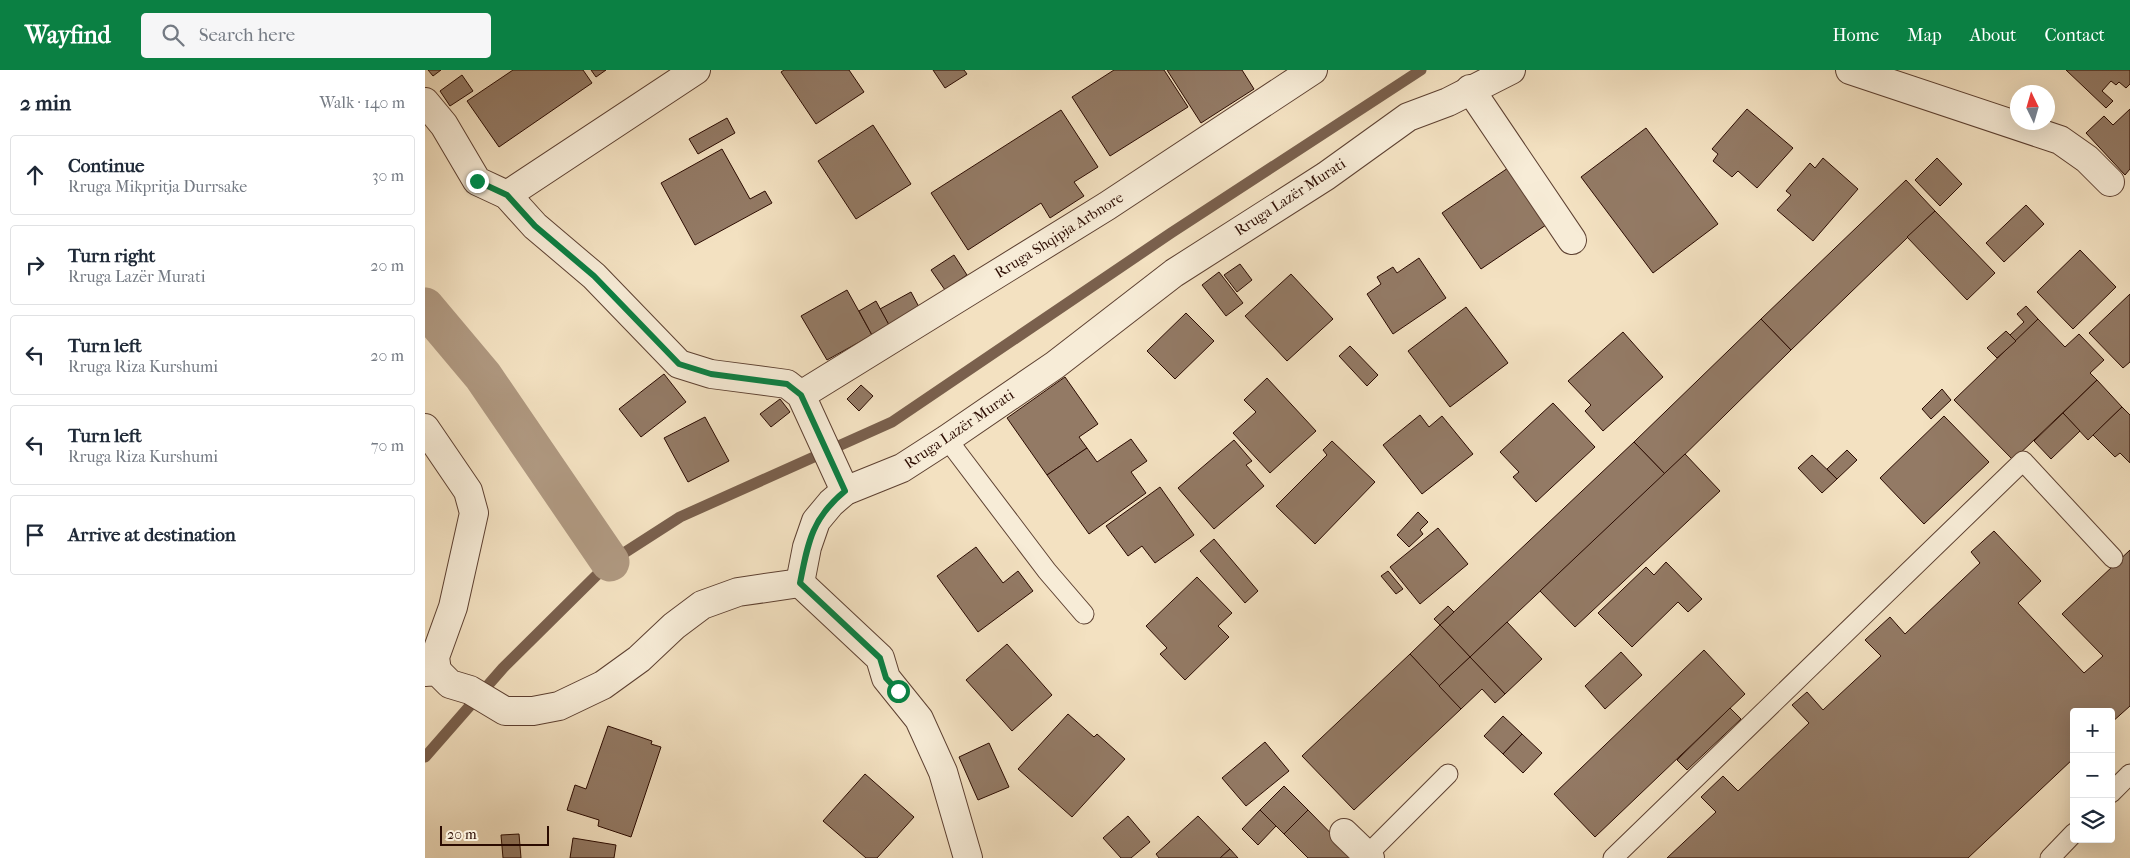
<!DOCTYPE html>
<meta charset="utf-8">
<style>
:root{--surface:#fff;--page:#f6f6f7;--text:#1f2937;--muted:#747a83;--line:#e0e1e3;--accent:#0b8043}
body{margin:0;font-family:"IM FELL French Canon",serif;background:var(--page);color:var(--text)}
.controls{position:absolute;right:15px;bottom:15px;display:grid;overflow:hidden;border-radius:5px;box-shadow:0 5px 20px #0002}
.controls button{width:45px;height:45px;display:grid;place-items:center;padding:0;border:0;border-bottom:1px solid var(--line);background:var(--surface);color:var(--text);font:25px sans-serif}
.compass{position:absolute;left:1585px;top:15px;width:45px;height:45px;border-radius:50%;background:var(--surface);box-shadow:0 5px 20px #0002;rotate:355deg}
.scale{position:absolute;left:15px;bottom:12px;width:109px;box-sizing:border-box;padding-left:5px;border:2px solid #2b0b01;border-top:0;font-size:14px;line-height:18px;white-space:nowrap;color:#2b0b01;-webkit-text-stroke:4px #f7ecd7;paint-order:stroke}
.stop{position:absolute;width:15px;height:15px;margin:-11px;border:4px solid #0b8043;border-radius:50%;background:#fff}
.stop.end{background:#0b8043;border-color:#fff;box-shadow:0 1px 5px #0008}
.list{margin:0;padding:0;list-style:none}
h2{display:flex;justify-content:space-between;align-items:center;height:65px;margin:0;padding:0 20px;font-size:21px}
h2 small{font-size:16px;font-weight:400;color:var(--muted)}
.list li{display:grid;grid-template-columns:32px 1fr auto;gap:15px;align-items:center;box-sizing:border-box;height:80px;margin:0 10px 10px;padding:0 10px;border:1px solid var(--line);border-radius:5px}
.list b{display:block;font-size:19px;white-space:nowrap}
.list p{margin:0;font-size:16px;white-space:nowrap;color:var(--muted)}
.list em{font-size:16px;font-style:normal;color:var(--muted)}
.icon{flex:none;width:28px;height:28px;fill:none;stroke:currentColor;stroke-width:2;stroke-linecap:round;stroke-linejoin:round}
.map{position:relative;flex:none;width:1705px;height:788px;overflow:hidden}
header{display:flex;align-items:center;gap:30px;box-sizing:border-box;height:70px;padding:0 25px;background:var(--accent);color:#fff}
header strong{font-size:24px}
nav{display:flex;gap:28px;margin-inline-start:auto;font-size:18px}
.search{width:350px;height:45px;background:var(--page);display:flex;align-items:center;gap:12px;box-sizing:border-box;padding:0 18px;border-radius:5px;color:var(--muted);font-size:19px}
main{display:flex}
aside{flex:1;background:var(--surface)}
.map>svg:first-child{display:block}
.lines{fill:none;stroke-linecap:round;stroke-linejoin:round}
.stream{stroke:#7a604d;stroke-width:11}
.canal{stroke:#af9880;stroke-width:39}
.building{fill:#937a65;stroke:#2b0b01}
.service-casing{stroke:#5d4031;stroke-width:21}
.minor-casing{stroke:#5d4031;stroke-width:30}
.service{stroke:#f7ecd7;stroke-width:19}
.minor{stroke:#f7ecd7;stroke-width:28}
.route{stroke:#0b8043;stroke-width:6}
.labels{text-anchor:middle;stroke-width:5;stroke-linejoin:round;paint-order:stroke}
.street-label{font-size:15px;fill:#2b0b01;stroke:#f7ecd7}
</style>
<header>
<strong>Wayfind</strong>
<div class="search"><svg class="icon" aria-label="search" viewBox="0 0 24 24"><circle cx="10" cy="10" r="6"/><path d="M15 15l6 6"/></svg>Search here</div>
<nav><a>Home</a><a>Map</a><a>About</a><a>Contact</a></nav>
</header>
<main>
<aside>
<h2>2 min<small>Walk · 140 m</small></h2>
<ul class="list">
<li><svg class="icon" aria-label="ahead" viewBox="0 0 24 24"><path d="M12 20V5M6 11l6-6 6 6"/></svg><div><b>Continue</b><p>Rruga Mikpritja Durrsake</p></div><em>30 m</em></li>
<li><svg class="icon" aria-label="right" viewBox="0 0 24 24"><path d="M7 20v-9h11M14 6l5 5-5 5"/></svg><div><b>Turn right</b><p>Rruga Lazër Murati</p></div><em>20 m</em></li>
<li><svg class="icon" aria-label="left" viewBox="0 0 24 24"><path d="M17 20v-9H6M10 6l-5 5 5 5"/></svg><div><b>Turn left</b><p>Rruga Riza Kurshumi</p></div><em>20 m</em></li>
<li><svg class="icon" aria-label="left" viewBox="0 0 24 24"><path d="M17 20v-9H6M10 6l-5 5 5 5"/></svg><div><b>Turn left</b><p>Rruga Riza Kurshumi</p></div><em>70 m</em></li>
<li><svg class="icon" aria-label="arrive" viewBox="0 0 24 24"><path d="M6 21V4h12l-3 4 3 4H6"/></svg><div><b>Arrive at destination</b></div></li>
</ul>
</aside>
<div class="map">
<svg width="1705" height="788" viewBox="0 0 1705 788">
<rect width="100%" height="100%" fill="#f3e1c1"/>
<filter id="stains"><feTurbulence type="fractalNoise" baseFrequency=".004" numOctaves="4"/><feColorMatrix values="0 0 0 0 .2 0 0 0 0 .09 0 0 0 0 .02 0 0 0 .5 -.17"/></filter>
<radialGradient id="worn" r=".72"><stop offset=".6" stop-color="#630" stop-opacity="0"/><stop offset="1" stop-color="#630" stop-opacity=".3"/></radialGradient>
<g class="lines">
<polyline class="stream" points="0,687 78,598 185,492 255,447 467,352 746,163 996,0"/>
<polyline class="canal" points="0,237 58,306 185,492"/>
</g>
<g class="building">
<polygon points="3,0 16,0 8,6"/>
<polygon points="88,0 158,0 167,13 74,77 42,31"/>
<polygon points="166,0 181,0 171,7"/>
<polygon points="359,0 424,0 439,22 391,54 356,2"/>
<polygon points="508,0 539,0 542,4 520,18"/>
<polygon points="689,0 739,0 763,37 685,86 647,27"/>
<polygon points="742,0 817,0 829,19 776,53"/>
<polygon points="1641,0 1705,0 1705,14 1701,18 1694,12 1691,15 1686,11 1677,21 1688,31 1681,38"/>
<polygon points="37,5 48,21 25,36 15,21"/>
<polygon points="1322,39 1368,78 1332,118 1313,101 1307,107 1288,91 1293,84 1287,79"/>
<polygon points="1705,39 1705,99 1700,105 1661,63 1679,46 1688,55"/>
<polygon points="636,40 673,97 649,112 659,126 625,148 616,133 543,180 506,123"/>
<polygon points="302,48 310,63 273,84 264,69"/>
<polygon points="448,55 486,114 431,149 393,91"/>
<polygon points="1221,58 1293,154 1228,203 1156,107"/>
<polygon points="297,79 325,129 340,121 347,133 270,175 236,113"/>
<polygon points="1398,88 1433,119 1388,171 1352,140 1366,125 1361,121 1385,93 1390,98"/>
<polygon points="1512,88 1537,114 1515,136 1490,110"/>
<polygon points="1083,98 1121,155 1056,199 1017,143"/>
<polygon points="1481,110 1510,141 1366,280 1336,249"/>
<polygon points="1601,135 1619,154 1579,192 1561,173"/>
<polygon points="1510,141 1570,203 1542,230 1482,167"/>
<polygon points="1655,180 1691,217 1648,259 1612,222"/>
<polygon points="529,185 542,205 520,220 506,200"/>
<polygon points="994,188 1021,228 968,264 942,224 956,214 952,207 968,197 972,203"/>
<polygon points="815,194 827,210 812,222 799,205"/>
<polygon points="794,202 818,233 801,246 777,215"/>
<polygon points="866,204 908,249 862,291 820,246"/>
<polygon points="422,220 447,265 402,290 376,246"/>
<polygon points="486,222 494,237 464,255 455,239"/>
<polygon points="1705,224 1705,292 1698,298 1664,263"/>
<polygon points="451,231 464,255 447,265 434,241"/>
<polygon points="1601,236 1613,249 1591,271 1585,265 1599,252 1592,244"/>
<polygon points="1041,237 1083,293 1025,337 983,281"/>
<polygon points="761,243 789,271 750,309 722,281"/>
<polygon points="1336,249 1366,280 1240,404 1209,372"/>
<polygon points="1613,249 1640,277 1654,264 1679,290 1665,303 1672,310 1588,390 1529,330"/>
<polygon points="1581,261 1591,271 1572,288 1562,278"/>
<polygon points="1198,262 1238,307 1178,361 1160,341 1166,335 1143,311"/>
<polygon points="925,276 953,305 942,316 914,286"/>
<polygon points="239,304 261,332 216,367 194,339"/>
<polygon points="640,307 673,354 654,367 662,378 622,405 582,348"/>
<polygon points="842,308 891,361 845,403 808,363 831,342 819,330"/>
<polygon points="1672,310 1697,337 1663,370 1638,343"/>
<polygon points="436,315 448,326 434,341 422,329"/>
<polygon points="1517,319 1526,330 1506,349 1497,339"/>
<polygon points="355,329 365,342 346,357 335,344"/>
<polygon points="1128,333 1170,377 1111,432 1088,407 1094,402 1075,382"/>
<polygon points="1697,337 1705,345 1705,393 1695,383 1690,387 1668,365"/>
<polygon points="1638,343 1655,361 1626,389 1609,371"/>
<polygon points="995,345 1004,357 1017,346 1048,384 997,424 958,375"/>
<polygon points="1519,346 1564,392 1499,454 1455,408"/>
<polygon points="280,347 304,391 263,412 239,368"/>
<polygon points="706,369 722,391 706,402 721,423 664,464 622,405 662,378 672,392"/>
<polygon points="809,370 827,391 821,395 839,416 789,459 753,418"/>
<polygon points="907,371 950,412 890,474 851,436 902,385 898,380"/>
<polygon points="1209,372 1240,404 1045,587 1015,555"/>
<polygon points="1422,380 1432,390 1412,409 1402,399"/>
<polygon points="1260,384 1295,421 1150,557 1115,521"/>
<polygon points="1387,385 1412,409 1397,423 1373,398"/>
<polygon points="735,417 769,465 730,493 717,476 703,486 681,456"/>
<polygon points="993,442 1003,452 995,460 998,464 984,477 972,465"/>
<polygon points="1013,458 1043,494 995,534 965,497"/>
<polygon points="1569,461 1616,511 1593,533 1659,603 1678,586 1637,544 1705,480 1705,636 1686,653 1686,642 1649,642 1649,688 1543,788 1242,788 1291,742 1276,727 1298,706 1313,721 1384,653 1367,635 1382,622 1398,640 1456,586 1440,570 1465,547 1480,564 1555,493 1546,482"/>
<polygon points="789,469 833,521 820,533 775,481"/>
<polygon points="551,477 578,513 593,501 608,521 553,562 512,506"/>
<polygon points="1241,492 1277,529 1263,542 1253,532 1207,577 1173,543 1221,497 1229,505"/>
<polygon points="963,501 978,519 971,524 956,506"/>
<polygon points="772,507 807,543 793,556 804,567 760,610 735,584 742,578 721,556"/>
<polygon points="1023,536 1029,542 1015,555 1009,549"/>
<polygon points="1082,552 1117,589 1080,624 1045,587"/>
<polygon points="1015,555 1045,587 1014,616 985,584"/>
<polygon points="582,574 627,625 587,661 541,610"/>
<polygon points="1279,580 1320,624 1170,767 1129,724"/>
<polygon points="1196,582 1217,605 1180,639 1160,616"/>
<polygon points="985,584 1036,639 929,740 877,686"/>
<polygon points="1045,587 1080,624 1070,633 1057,619 1036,639 1014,616"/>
<polygon points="1305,638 1316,649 1262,700 1252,690"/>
<polygon points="643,644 669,667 672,664 700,689 647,747 593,699"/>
<polygon points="1078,646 1097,664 1078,684 1059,666"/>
<polygon points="183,656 227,671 226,674 236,677 206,767 173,756 174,750 142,740 150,715 161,719"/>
<polygon points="1097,664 1117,683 1098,703 1078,684"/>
<polygon points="840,672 864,701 821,736 797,708"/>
<polygon points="564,673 584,717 553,730 534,687"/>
<polygon points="440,704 489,747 452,788 441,788 398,751"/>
<polygon points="859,716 883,740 859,764 835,740"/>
<polygon points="835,740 851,756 833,775 817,759"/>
<polygon points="883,740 927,785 924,788 883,788 859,764"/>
<polygon points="703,746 725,772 706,788 696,788 678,768"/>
<polygon points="773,746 805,779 795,788 734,788 731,784"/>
<polygon points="94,764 96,788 78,788 76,765"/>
<polygon points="148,768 191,775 189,788 145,788"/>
<polygon points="805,779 813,788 795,788"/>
</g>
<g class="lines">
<defs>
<g id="service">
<polyline points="522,369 622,501 659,544"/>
<polyline points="1686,723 1705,704"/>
<polyline points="942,785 1023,704"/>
<polyline points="1188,788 1598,391 1688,488"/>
<polyline points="1625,788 1649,763"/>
</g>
<g id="minor">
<polyline points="1425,0 1635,70 1662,89 1685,112"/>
<polyline points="1045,19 1147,170"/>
<polyline points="0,32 19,55 52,111 82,125 110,156 169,206 254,294 286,304 362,314 376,325 420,421"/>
<polyline points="82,125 271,0"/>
<polyline points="376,325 682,136 888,0"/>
<polyline points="0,358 43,421 49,443 28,537 10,587 12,601"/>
<polyline points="375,513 382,477 391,451 406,433 420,421 477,398 522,369 630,295 749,203 901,106 983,47 1023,32 1086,0"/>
<polyline points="375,513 455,588 461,608 494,649 518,702 543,788"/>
<polyline points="0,602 12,601 25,614 45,620 80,641 108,641 134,636 178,615 214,589 249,556 277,535 313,522 375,513"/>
<polyline points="919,763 945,788"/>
</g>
</defs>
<use href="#service" class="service-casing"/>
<use href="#minor" class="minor-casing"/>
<use href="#service" class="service"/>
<use href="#minor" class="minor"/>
</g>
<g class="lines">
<path class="route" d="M52 111 82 125 110 156 169 206 254 294 286 304 362 314 376 325 420 421C387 448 383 472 375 513L455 588 461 608 473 621"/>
</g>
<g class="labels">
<g class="street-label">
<text transform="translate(865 127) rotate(-33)" y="5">Rruga Lazër Murati</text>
<text transform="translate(634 165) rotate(-32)" y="5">Rruga Shqipja Arbnore</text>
<text transform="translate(534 359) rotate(-34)" y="5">Rruga Lazër Murati</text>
</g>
</g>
<rect width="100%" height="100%" filter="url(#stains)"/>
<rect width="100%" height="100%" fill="url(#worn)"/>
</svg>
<div class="controls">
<button>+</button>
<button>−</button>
<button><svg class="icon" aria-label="layers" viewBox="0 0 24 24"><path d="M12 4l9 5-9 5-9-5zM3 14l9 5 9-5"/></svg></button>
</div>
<svg class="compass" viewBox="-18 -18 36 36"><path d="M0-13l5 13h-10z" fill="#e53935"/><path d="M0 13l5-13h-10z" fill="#747a83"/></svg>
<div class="scale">20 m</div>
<div class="stop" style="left:473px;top:621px"></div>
<div class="stop end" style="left:52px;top:111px"></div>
</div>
</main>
